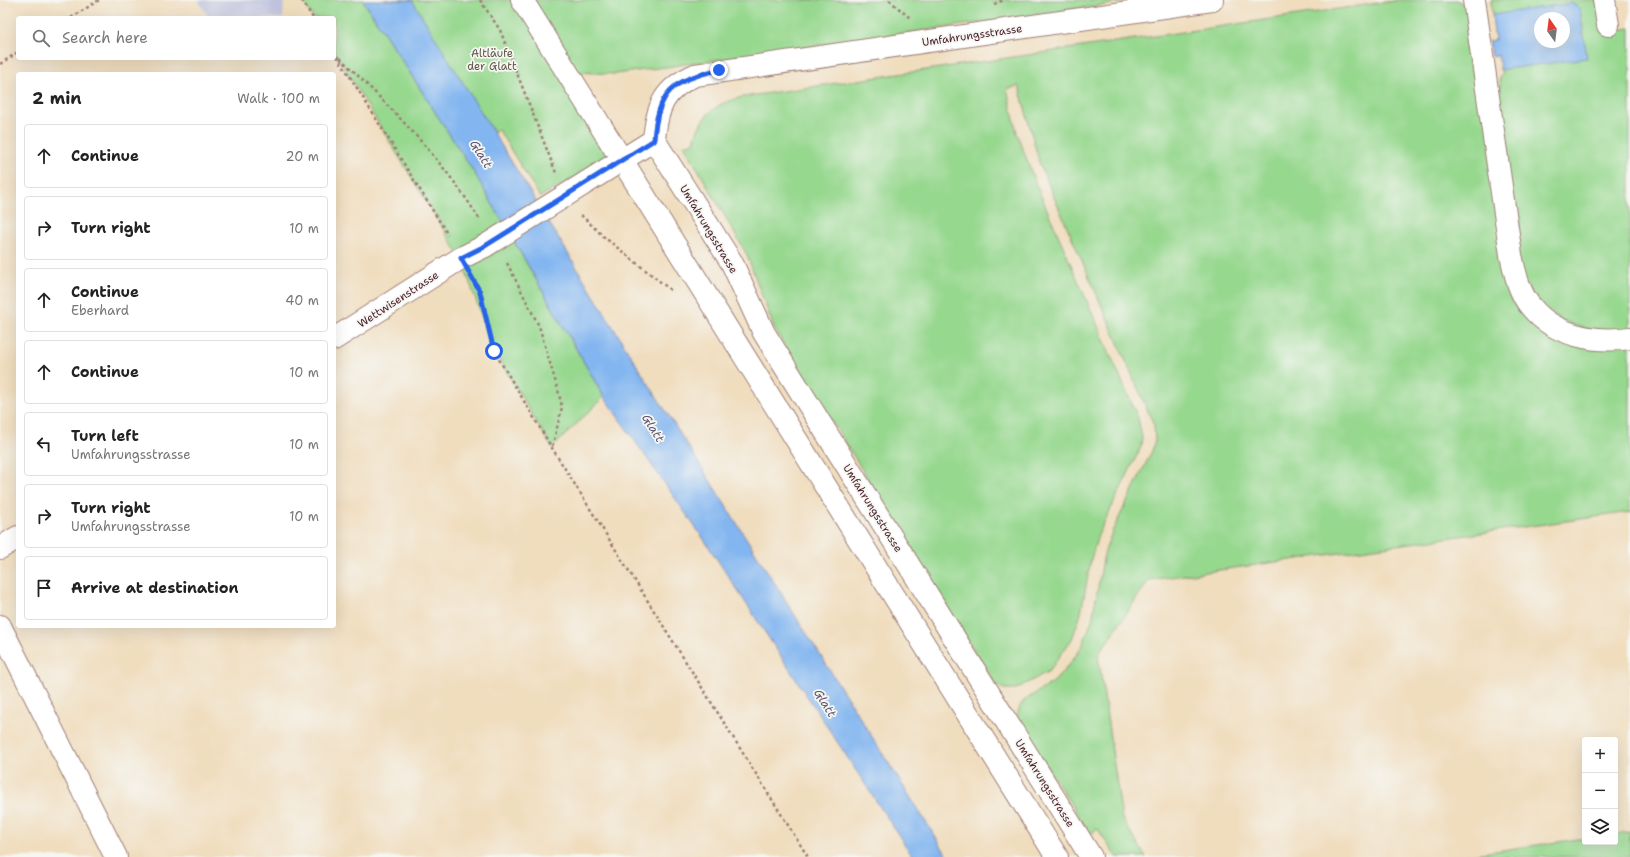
<!DOCTYPE html>
<meta charset="utf-8">
<style>
:root{--surface:#fff;--page:#f2f2f2;--text:#222;--muted:#767676;--line:#e0e0e0}
body{margin:0;font-family:"Shantell Sans",sans-serif;background:var(--page);color:var(--text)}
.controls{position:absolute;right:12px;bottom:12px;display:grid;overflow:hidden;border-radius:4px;box-shadow:0 4px 16px #0002}
.controls button{width:36px;height:36px;display:grid;place-items:center;padding:0;border:0;border-bottom:1px solid var(--line);background:var(--surface);color:var(--text);font:20px sans-serif}
.compass{position:absolute;left:1534px;top:12px;width:36px;height:36px;border-radius:50%;background:var(--surface);box-shadow:0 4px 16px #0002;rotate:346deg}
.stop{position:absolute;width:12px;height:12px;margin:-9px;border:3px solid #2563eb;border-radius:50%;background:#fff}
.stop.end{background:#2563eb;border-color:#fff;box-shadow:0 1px 4px #0008}
.list{margin:0;padding:0;list-style:none}
h2{display:flex;justify-content:space-between;align-items:center;height:52px;margin:0;padding:0 16px;font-size:17px}
h2 small{font-size:13px;font-weight:400;color:var(--muted)}
.list li{display:grid;grid-template-columns:26px 1fr auto;gap:12px;align-items:center;box-sizing:border-box;height:64px;margin:0 8px 8px;padding:0 8px;border:1px solid var(--line);border-radius:4px}
.list b{display:block;font-size:15px;white-space:nowrap}
.list p{margin:0;font-size:13px;white-space:nowrap;color:var(--muted)}
.list em{font-size:13px;font-style:normal;color:var(--muted)}
.icon{flex:none;width:22px;height:22px;fill:none;stroke:currentColor;stroke-width:2;stroke-linecap:round;stroke-linejoin:round}
.map{position:relative;flex:none;width:1630px;height:857px;overflow:hidden}
.search{position:absolute;background:var(--surface);box-shadow:0 4px 16px #0002;left:16px;top:16px;width:320px;height:44px;display:flex;align-items:center;gap:10px;box-sizing:border-box;padding:0 14px;border-radius:4px;color:var(--muted);font-size:15px}
.panel{position:absolute;background:var(--surface);box-shadow:0 4px 16px #0002;left:16px;top:72px;width:320px;height:556px;border-radius:4px}
.map>svg:first-child{display:block}
.industrial{fill:#bfc2dd}
.green{fill:#97d88f;stroke:#707c5d;fill-rule:evenodd}
.water{fill:#83b6f0;stroke:#666a8e;fill-rule:evenodd}
.lines{fill:none;stroke-linecap:round;stroke-linejoin:round}
.minor-casing{stroke:#9d7e74;stroke-width:24}
.path{stroke:#9d7e74;stroke-width:2.5;stroke-dasharray:3 3;stroke-linecap:butt}
.minor{stroke:#fff;stroke-width:22}
.minor-bridge-casing{stroke:#9d7e74;stroke-width:24;stroke-linecap:butt}
.minor-bridge{stroke:#fff;stroke-width:22}
.route{stroke:#2563eb;stroke-width:5}
.labels{text-anchor:middle;stroke-width:3.5;stroke-linejoin:round;paint-order:stroke}
.street-label{font-size:11px;fill:#4a1f2b;stroke:#f6f6f2}
.park-label{font-size:11px;fill:#615649;stroke:#f6f6f2}
.water-label{font-size:12px;font-style:italic;fill:#5e5470;stroke:#f6f6f2}
</style>
<div class="map">
<svg width="1630" height="857" viewBox="0 0 1630 857">
<rect width="100%" height="100%" fill="#f6f6f2"/>
<filter id="ink" filterUnits="userSpaceOnUse"><feTurbulence type="fractalNoise" baseFrequency=".025" numOctaves="2"/><feDisplacementMap in="SourceGraphic" scale="8" xChannelSelector="R" yChannelSelector="G"/><feConvolveMatrix kernelMatrix="1 2 1 2 8 2 1 2 1" color-interpolation-filters="sRGB"/></filter>
<filter id="wash" filterUnits="userSpaceOnUse"><feTurbulence type="fractalNoise" baseFrequency=".012" numOctaves="4" result="noise"/><feDisplacementMap in="SourceGraphic" scale="16" xChannelSelector="R" yChannelSelector="G"/><feGaussianBlur stdDeviation="0.9" result="paint"/><feColorMatrix in="noise" values="0 0 0 0 0 0 0 0 0 0 0 0 0 0 0 0 0 1.4 0 .05"/><feComposite in="paint" operator="in"/></filter>
<g filter="url(#wash)">
<rect width="100%" height="100%" fill="#f0ddbe"/>
<polygon class="industrial" points="198,0 284,0 283,18 209,18"/>
<g class="green">
<polygon points="302,0 363,0 475,174 604,397 552,448 494,351 461,258 334,51 334,18 313,18"/>
<polygon points="385,0 1140,0 616,74 574,72 614,156 540,197 498,129 494,131"/>
<path d="M1399 0H1458L1468 9 1524 305 1630 346V512L1149 580 1098 655 1122 819 1146 857H1116L1098 829 1090 834 1018 721C1017 712 1019 706 1025 700L1055 681 1075 657 1083 644 1092 620 1104 554 1112 532 1152 451 1155 441 1154 425 1040 165 1019 86 1007 89 1017 133 1035 182 1138 418 1142 437 1141 447 1098 535 1091 559 1081 613 1072 639 1049 671 1016 689H1004L996 685 774 328 747 255 684 145 694 142C701 114 716 103 743 97Z"/>
<path d="M1491 0H1599L1603 32 1630 28V332C1594 334 1562 326 1537 300 1530 293 1526 284 1521 276L1494 105 1500 91V76L1502 75 1498 55 1491 56 1495 40ZM1540 18H1564V42H1540Z"/>
<polygon points="1630,832 1630,857 1454,857 1585,838 1585,842 1615,842 1615,834"/>
</g>
<g class="water">
<polygon points="363,0 412,0 631,356 948,857 913,857 703,538 604,397 475,174"/>
<path d="M1572 3 1580 9 1587 58 1500 70 1498 55 1491 56 1489 41 1495 40 1492 15ZM1540 18H1564V42H1540Z"/>
</g>
</g>
<g filter="url(#ink)">
<g class="lines">
<defs>
<g id="minor">
<polyline points="522,0 1057,857"/>
<path d="M1474 0 1511 255C1515 273 1519 294 1532 308 1555 336 1596 343 1630 338"/>
<polyline points="1604,0 1608,25"/>
<polyline points="614,165 654,140"/>
<polyline points="334,339 461,258 485,246"/>
<polyline points="0,548 18,537"/>
<polyline points="0,626 116,857"/>
<path d="M1091 857 764 333 732 263 654 140C657 106 664 89 695 75L1212 0"/>
</g>
</defs>
<use href="#minor" class="minor-casing"/>
<g class="path">
<polyline points="302,0 313,18"/>
<polyline points="480,0 500,30 556,173"/>
<polyline points="889,0 910,18"/>
<polyline points="994,4 1004,0"/>
<polyline points="71,18 99,0"/>
<polyline points="334,51 448,235"/>
<path d="M340 58C391 108 442 158 480 220"/>
<polyline points="0,64 18,52"/>
<polyline points="581,215 604,237 673,292"/>
<polyline points="507,263 539,326 558,390 562,407 552,448"/>
<polyline points="473,280 479,292 494,351 552,448 808,857"/>
</g>
<use href="#minor" class="minor"/>
<defs>
<polyline id="minor-bridge" points="485,246 614,165"/>
</defs>
<use href="#minor-bridge" class="minor-bridge-casing"/>
<use href="#minor-bridge" class="minor-bridge"/>
</g>
</g>
<g class="lines" filter="url(#ink)">
<path class="route" d="M494 351 480 292 461 258 485 246 654 140C657 92 673 79 719 70"/>
</g>
<g class="labels">
<g class="street-label">
<text transform="translate(972 35) rotate(-8)" y="4">Umfahrungsstrasse</text>
<text transform="translate(709 229) rotate(59)" y="4">Umfahrungsstrasse</text>
<text transform="translate(398 299) rotate(-33)" y="4">Wettwisenstrasse</text>
<text transform="translate(873 508) rotate(58)" y="4">Umfahrungsstrasse</text>
<text transform="translate(1045 783) rotate(58)" y="4">Umfahrungsstrasse</text>
</g>
<g class="park-label">
<text x="492" y="57">Altläufe<tspan x="492" dy="13">der Glatt</tspan></text>
</g>
<g class="water-label">
<text transform="translate(481 154) rotate(58)" y="4">Glatt</text>
<text transform="translate(653 428) rotate(58)" y="4">Glatt</text>
<text transform="translate(825 703) rotate(58)" y="4">Glatt</text>
</g>
</g>
</svg>
<div class="controls">
<button>+</button>
<button>−</button>
<button><svg class="icon" aria-label="layers" viewBox="0 0 24 24"><path d="M12 4l9 5-9 5-9-5zM3 14l9 5 9-5"/></svg></button>
</div>
<svg class="compass" viewBox="-18 -18 36 36"><path d="M0-13l5 13h-10z" fill="#e53935"/><path d="M0 13l5-13h-10z" fill="#767676"/></svg>
<div class="stop" style="left:494px;top:351px"></div>
<div class="stop end" style="left:719px;top:70px"></div>
<div class="search"><svg class="icon" aria-label="search" viewBox="0 0 24 24"><circle cx="10" cy="10" r="6"/><path d="M15 15l6 6"/></svg>Search here</div>
<section class="panel">
<h2>2 min<small>Walk · 100 m</small></h2>
<ul class="list">
<li><svg class="icon" aria-label="ahead" viewBox="0 0 24 24"><path d="M12 20V5M6 11l6-6 6 6"/></svg><div><b>Continue</b></div><em>20 m</em></li>
<li><svg class="icon" aria-label="right" viewBox="0 0 24 24"><path d="M7 20v-9h11M14 6l5 5-5 5"/></svg><div><b>Turn right</b></div><em>10 m</em></li>
<li><svg class="icon" aria-label="ahead" viewBox="0 0 24 24"><path d="M12 20V5M6 11l6-6 6 6"/></svg><div><b>Continue</b><p>Eberhard</p></div><em>40 m</em></li>
<li><svg class="icon" aria-label="ahead" viewBox="0 0 24 24"><path d="M12 20V5M6 11l6-6 6 6"/></svg><div><b>Continue</b></div><em>10 m</em></li>
<li><svg class="icon" aria-label="left" viewBox="0 0 24 24"><path d="M17 20v-9H6M10 6l-5 5 5 5"/></svg><div><b>Turn left</b><p>Umfahrungsstrasse</p></div><em>10 m</em></li>
<li><svg class="icon" aria-label="right" viewBox="0 0 24 24"><path d="M7 20v-9h11M14 6l5 5-5 5"/></svg><div><b>Turn right</b><p>Umfahrungsstrasse</p></div><em>10 m</em></li>
<li><svg class="icon" aria-label="arrive" viewBox="0 0 24 24"><path d="M6 21V4h12l-3 4 3 4H6"/></svg><div><b>Arrive at destination</b></div></li>
</ul>
</section>
</div>
